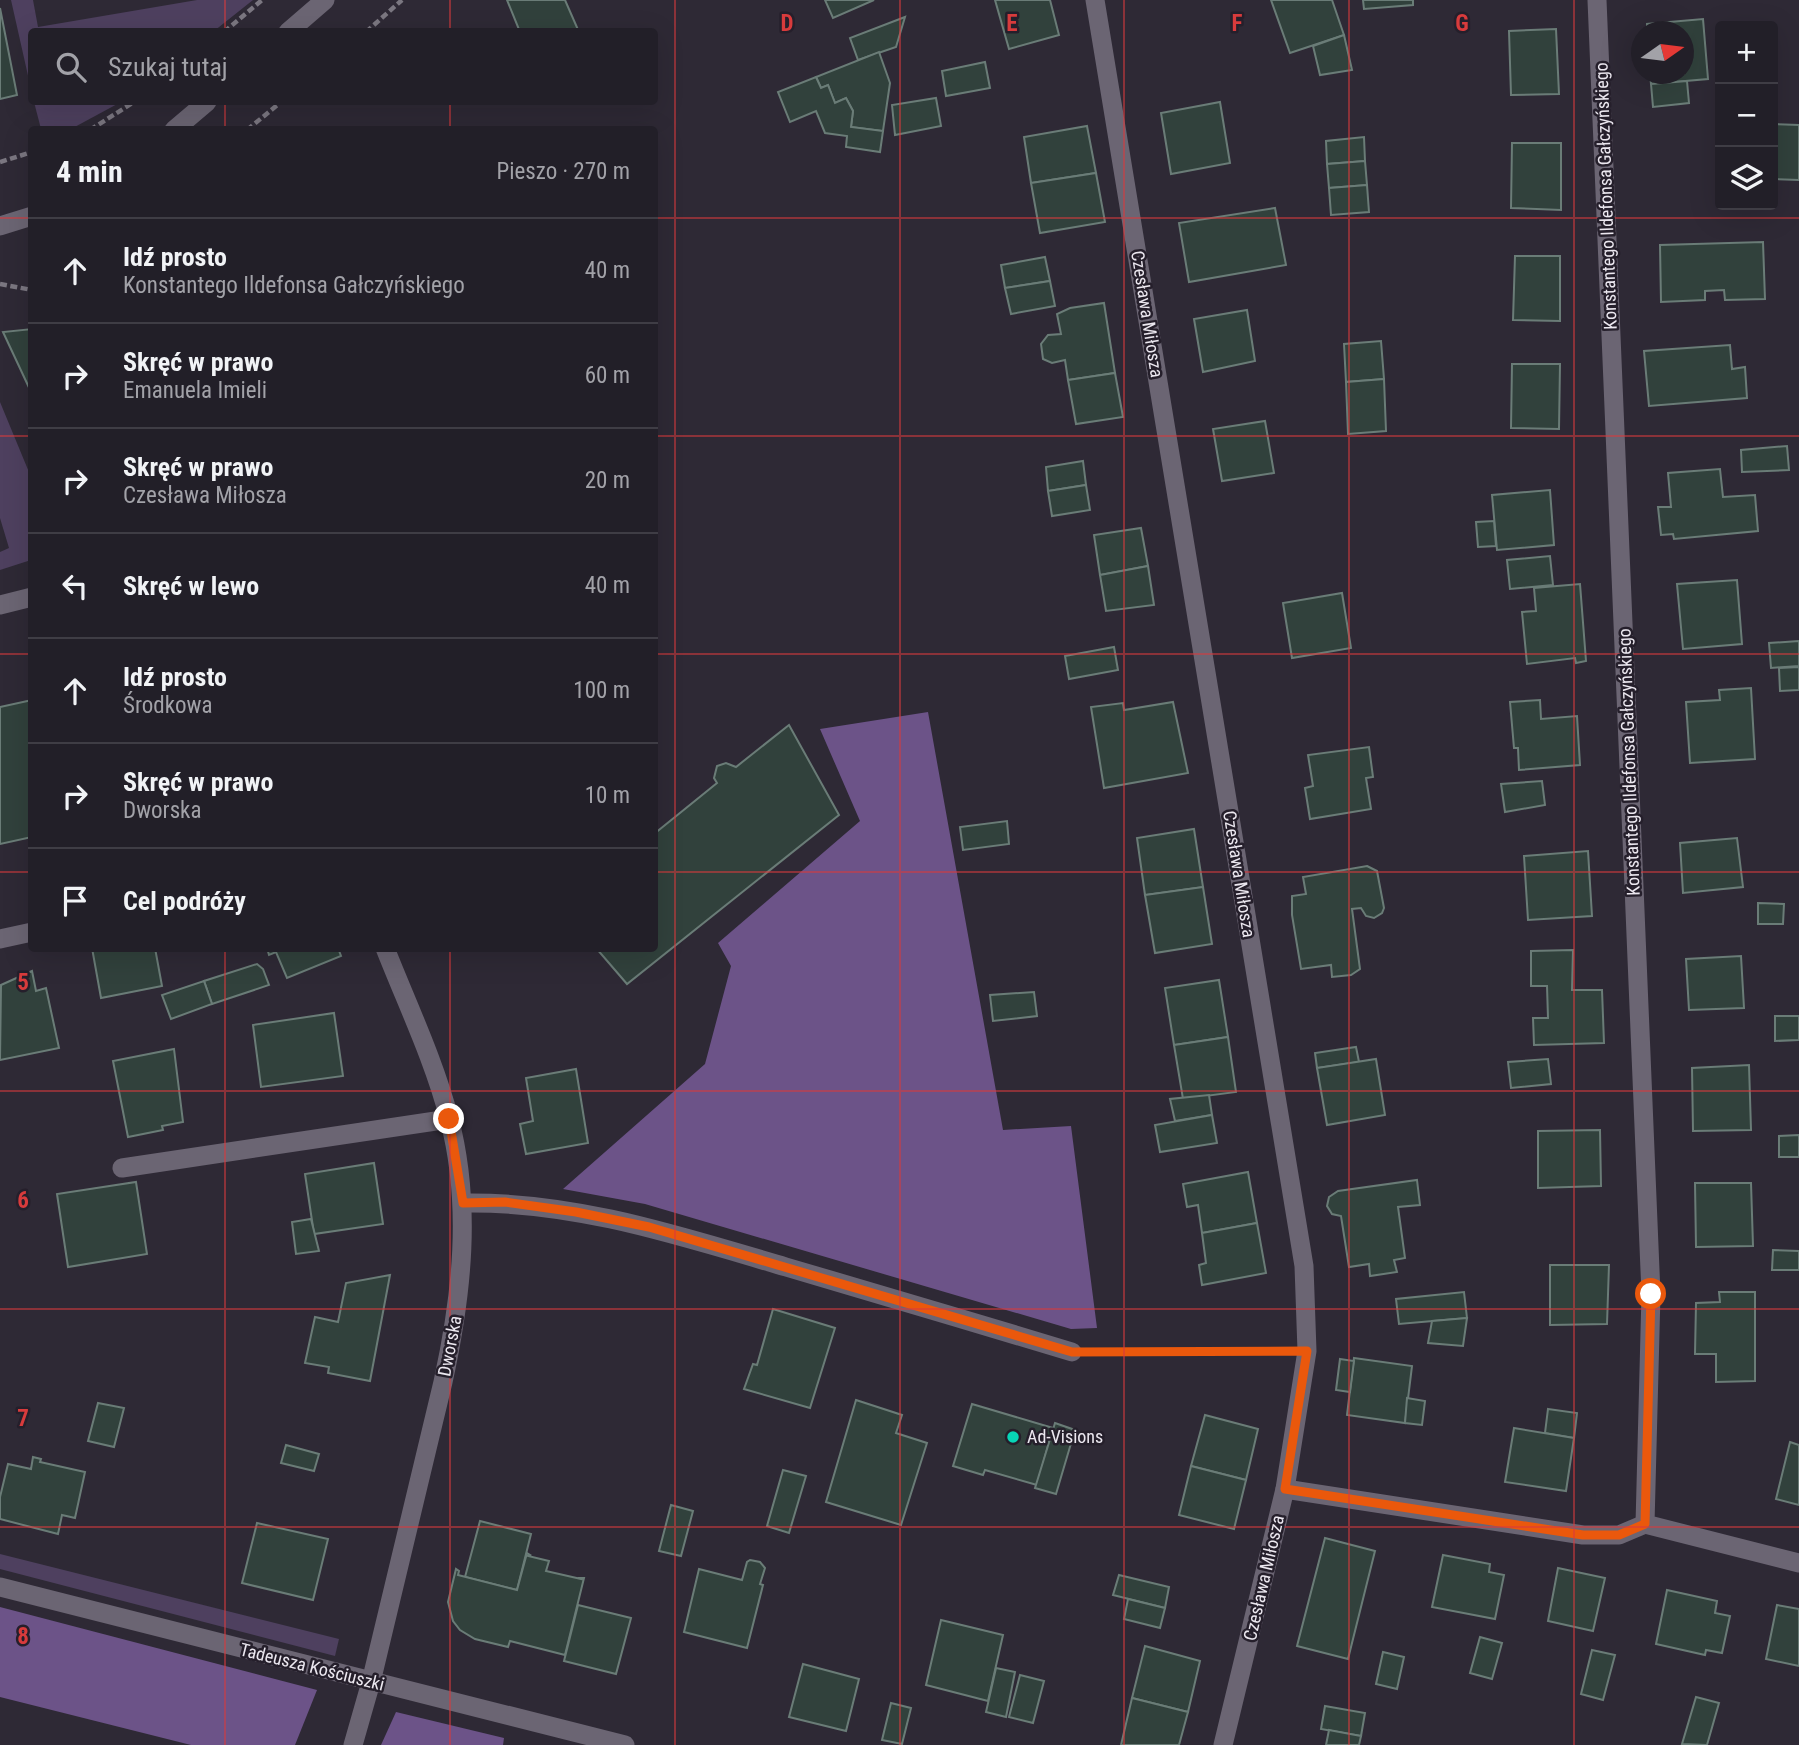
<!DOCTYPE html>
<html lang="pl">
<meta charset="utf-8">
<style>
:root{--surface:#221f28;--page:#2a2730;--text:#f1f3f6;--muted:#a2a2a8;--line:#3f3d45}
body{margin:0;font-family:"Roboto Condensed",sans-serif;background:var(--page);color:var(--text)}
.controls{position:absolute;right:21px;top:21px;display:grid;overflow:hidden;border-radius:7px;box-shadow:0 7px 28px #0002}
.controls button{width:63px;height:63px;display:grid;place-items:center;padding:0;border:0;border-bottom:2px solid var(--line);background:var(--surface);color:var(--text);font:35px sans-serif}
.compass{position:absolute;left:1631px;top:21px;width:63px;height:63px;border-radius:50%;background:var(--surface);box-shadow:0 7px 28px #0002;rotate:76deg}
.stop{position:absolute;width:21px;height:21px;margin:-16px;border:5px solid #ea580c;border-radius:50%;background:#fff}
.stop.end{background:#ea580c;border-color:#fff;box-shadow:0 2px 7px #0008}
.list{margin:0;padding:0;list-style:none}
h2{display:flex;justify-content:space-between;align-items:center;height:91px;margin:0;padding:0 28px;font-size:30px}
h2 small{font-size:23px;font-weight:400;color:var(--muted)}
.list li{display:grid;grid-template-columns:46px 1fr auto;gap:21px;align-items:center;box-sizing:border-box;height:105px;padding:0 28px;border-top:2px solid var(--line)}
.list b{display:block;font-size:26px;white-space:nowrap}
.list p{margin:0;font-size:23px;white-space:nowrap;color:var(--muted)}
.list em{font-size:23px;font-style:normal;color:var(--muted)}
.icon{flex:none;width:38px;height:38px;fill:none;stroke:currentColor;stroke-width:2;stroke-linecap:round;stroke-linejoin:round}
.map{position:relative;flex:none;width:1799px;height:1745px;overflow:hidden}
.search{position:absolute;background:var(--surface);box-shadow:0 7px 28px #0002;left:28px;top:28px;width:630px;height:77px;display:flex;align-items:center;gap:18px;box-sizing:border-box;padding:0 24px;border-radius:7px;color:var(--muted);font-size:26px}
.panel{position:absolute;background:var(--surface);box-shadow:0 7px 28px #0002;left:28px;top:126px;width:630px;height:826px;border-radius:7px}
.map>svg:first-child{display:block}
.green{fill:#4e405f}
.forest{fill:#6c5388}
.building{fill:#31413c;stroke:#6a7c77;stroke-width:2}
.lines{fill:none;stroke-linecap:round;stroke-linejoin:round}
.path{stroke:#7b7781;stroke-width:4.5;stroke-dasharray:7 3.5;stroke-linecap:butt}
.service{stroke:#6b6573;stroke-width:19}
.minor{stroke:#6b6573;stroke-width:19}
.secondary{stroke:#6b6573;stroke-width:19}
.route{stroke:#ea580c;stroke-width:9}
.grid{fill:none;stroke:#d83b3c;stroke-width:2;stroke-opacity:0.55}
.poi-dot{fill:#07d5b6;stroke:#251f2b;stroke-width:2.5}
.labels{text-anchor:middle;stroke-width:5;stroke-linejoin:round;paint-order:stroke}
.street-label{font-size:18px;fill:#ece8f0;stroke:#251f2b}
.poi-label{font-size:18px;fill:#ece8f0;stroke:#251f2b;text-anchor:start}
.grid-label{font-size:23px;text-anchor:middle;font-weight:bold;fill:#d83b3c;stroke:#251f2b;stroke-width:5;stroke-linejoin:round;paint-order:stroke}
</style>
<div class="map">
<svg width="1799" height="1745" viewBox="0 0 1799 1745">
<rect width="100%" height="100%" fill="#2e2935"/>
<g class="green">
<polygon points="11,0 33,0 38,27 197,0 253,0 214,31 32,32 31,89"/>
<polygon points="34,102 121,102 71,129 41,129"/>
<polygon points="0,402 31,477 31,560 0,570 0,552 9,548 0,518"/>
<polygon points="0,1554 339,1639 335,1656 0,1569"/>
</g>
<g class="forest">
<polygon points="928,712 1003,1130 1071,1126 1097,1328 1071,1329 645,1204 563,1189 705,1064 731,966 718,943 860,821 820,729"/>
<polygon points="0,1607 317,1690 295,1745 191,1745 0,1697"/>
<polygon points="396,1712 504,1738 503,1745 381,1745"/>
</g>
<g class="building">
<polygon points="507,0 565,0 579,32 520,32"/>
<polygon points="825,0 874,0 833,18"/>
<polygon points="995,0 1050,0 1059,35 1009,49"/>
<polygon points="1271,0 1332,0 1344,35 1290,53"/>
<polygon points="1363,0 1413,0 1413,5 1364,9"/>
<polygon points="0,8 17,95 0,99"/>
<polygon points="905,17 896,47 858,60 850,38"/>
<polygon points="1703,19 1708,79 1651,84 1650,74 1684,74 1684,32 1647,32 1647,24"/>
<polygon points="1556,29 1559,94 1511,95 1509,31"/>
<polygon points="1344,35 1352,70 1320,75 1313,46"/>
<polygon points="879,52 890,83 883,131 851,127 853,111 846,98 835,103 828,85 821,88 816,77"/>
<polygon points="985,62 990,88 946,96 942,71"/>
<polygon points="816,77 821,88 828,85 835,103 846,98 853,111 851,127 883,131 880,152 846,147 847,136 825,133 816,111 790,122 778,92"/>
<polygon points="1687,81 1689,103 1653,107 1651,84"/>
<polygon points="936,98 941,126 895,135 892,105"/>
<polygon points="1220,102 1230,163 1171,174 1161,113"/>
<polygon points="1773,124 1799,125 1799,180 1773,179"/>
<polygon points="1087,126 1096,173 1031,183 1024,137"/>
<polygon points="1364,137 1365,161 1327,164 1326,141"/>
<polygon points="1512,143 1561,143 1561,210 1511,208"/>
<polygon points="1365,161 1367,185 1329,188 1327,164"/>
<polygon points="1096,173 1105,222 1040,233 1031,183"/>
<polygon points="1367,185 1369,212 1331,215 1329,188"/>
<polygon points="1275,208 1286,265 1189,282 1179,223"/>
<polygon points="1763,242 1765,299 1725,300 1724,290 1705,291 1705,300 1661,302 1660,245"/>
<polygon points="1515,256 1560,256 1560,321 1513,320"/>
<polygon points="1045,257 1050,281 1005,288 1001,265"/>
<polygon points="1050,281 1055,306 1011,314 1005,288"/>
<polygon points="1104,303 1115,373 1068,380 1065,360 1052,363 1043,359 1041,344 1048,335 1061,334 1057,314 1070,308"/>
<polygon points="1247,310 1255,361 1203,372 1194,319"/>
<polygon points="32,329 32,394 3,332"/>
<polygon points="1381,341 1384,379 1346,382 1344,344"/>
<polygon points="1730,345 1732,369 1745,367 1747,398 1649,406 1644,351"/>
<polygon points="1512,364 1560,364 1559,429 1511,428"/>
<polygon points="1115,373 1123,417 1076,424 1068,380"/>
<polygon points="1384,379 1386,431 1348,434 1346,382"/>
<polygon points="1265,421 1274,473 1222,481 1213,429"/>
<polygon points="1787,446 1789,470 1742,472 1741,450"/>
<polygon points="1083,461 1086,485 1048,491 1046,467"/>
<polygon points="1720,469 1723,497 1755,495 1758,531 1674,539 1673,534 1661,535 1658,507 1671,507 1668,473"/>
<polygon points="1086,485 1090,510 1052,516 1048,491"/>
<polygon points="1550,490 1554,545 1497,550 1492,495"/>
<polygon points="1494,521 1496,546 1478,547 1476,522"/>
<polygon points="1141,528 1148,566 1100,575 1094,535"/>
<polygon points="1550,556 1553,585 1510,589 1507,560"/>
<polygon points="1148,566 1154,605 1106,611 1100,575"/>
<polygon points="1737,580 1742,644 1683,649 1677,584"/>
<polygon points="1580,584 1586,661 1576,663 1575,658 1527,664 1522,612 1536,611 1534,588"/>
<polygon points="1342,593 1351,648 1292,658 1283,603"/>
<polygon points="1799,641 1799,666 1771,668 1769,643"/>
<polygon points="1114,647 1118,670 1069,679 1065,656"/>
<polygon points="1799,667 1799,690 1780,691 1779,668"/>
<polygon points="1751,688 1755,759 1690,763 1686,702 1720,700 1719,690"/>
<polygon points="32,700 32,837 0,844 0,707"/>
<polygon points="1540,700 1541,719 1577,716 1580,765 1519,770 1518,748 1514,748 1510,702"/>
<polygon points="1173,702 1188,773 1104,788 1091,707 1123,703 1124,710"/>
<polygon points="789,725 839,815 627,984 596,948 654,948 654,834 717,783 714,778 717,766 726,763 736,767"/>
<polygon points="1369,747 1373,777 1366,778 1371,809 1310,819 1305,788 1313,786 1308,755"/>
<polygon points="1542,781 1545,805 1505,812 1501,784"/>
<polygon points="1007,821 1009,844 963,850 960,827"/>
<polygon points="1194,829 1203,887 1145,895 1137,838"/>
<polygon points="1737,838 1743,887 1683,893 1680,843"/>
<polygon points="1588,851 1592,916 1528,920 1524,856"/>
<polygon points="1367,866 1377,871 1384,908 1382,913 1374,918 1366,916 1361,908 1352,909 1360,969 1351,975 1332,977 1331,965 1301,969 1292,915 1292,896 1306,894 1303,877"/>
<polygon points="1203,887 1212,944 1155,953 1145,895"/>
<polygon points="1758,903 1784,904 1783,924 1758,924"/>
<polygon points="92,948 155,948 162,986 101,998"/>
<polygon points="267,948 338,948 341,956 287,978 276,952 269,955"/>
<polygon points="1573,950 1572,990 1602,990 1604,1043 1534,1045 1533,1018 1548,1018 1547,986 1531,986 1531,951"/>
<polygon points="1741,956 1744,1008 1689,1010 1686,959"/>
<polygon points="257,964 263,969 269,985 212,1004 204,981"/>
<polygon points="32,971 36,991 46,988 59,1048 0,1060 1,985"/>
<polygon points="1219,980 1228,1037 1174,1045 1165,988"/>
<polygon points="204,981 212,1004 171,1019 162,995"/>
<polygon points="1034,992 1037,1016 993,1021 990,995"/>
<polygon points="334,1013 343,1076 261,1087 253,1025"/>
<polygon points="1775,1016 1799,1016 1799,1040 1775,1041"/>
<polygon points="1228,1037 1236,1092 1183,1099 1174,1045"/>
<polygon points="1356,1047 1359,1062 1317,1068 1315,1053"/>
<polygon points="174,1049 183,1122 162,1126 163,1130 128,1137 113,1061"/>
<polygon points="1376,1059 1385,1115 1327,1125 1317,1068"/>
<polygon points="1548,1059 1551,1084 1511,1088 1508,1062"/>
<polygon points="1749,1065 1751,1130 1693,1131 1692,1068"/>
<polygon points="576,1069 588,1143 526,1154 520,1124 533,1121 526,1078"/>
<polygon points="1209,1095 1212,1115 1175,1121 1170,1099"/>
<polygon points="1212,1115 1217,1143 1160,1152 1155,1125"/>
<polygon points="1600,1130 1601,1186 1538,1188 1538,1131"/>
<polygon points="1799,1135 1799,1157 1779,1157 1779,1136"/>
<polygon points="374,1163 383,1224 314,1234 305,1174"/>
<polygon points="1248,1172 1257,1223 1202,1233 1198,1205 1187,1207 1183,1184"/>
<polygon points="1417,1180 1420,1205 1398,1207 1405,1258 1394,1260 1397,1272 1370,1276 1369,1264 1349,1267 1341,1216 1332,1214 1327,1206 1329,1197 1338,1191"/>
<polygon points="136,1182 147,1254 68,1267 57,1194"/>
<polygon points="1695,1183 1751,1183 1753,1246 1696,1247"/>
<polygon points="311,1219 319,1251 296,1254 292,1222"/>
<polygon points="1257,1223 1266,1273 1202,1285 1199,1265 1206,1263 1202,1233"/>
<polygon points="1773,1250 1799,1251 1799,1270 1772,1270"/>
<polygon points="1550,1265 1609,1265 1607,1324 1550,1325"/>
<polygon points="390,1275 370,1381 328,1373 329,1367 305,1363 315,1317 338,1322 346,1283"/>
<polygon points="1464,1292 1467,1318 1399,1324 1396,1299"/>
<polygon points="1719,1292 1755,1292 1755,1381 1716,1382 1716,1354 1695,1354 1696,1303 1720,1302"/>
<polygon points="773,1309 835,1328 810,1408 744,1389 753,1364 757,1365"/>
<polygon points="1467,1318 1463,1346 1428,1343 1432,1321"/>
<polygon points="1354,1358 1412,1366 1405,1423 1347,1415"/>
<polygon points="1340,1359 1354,1361 1350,1392 1336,1390"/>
<polygon points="1407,1398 1425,1401 1422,1425 1405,1423"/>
<polygon points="856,1400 902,1415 896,1433 927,1443 901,1525 826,1502"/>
<polygon points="98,1403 124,1408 114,1447 88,1441"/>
<polygon points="972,1404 1053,1428 1037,1485 985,1470 983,1475 953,1466"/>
<polygon points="1548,1409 1577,1413 1574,1438 1545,1433"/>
<polygon points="1205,1415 1258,1429 1246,1480 1191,1466"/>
<polygon points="1055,1423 1075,1430 1056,1494 1035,1488"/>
<polygon points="1514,1428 1574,1438 1566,1491 1505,1482"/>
<polygon points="1790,1442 1799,1445 1799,1505 1776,1499"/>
<polygon points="286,1445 319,1454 314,1471 281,1463"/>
<polygon points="33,1457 41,1459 40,1462 85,1472 75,1518 62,1515 58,1534 0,1519 0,1497 8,1464 31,1469"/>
<polygon points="1191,1466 1246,1480 1234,1529 1179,1515"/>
<polygon points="783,1470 806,1476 789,1533 767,1526"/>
<polygon points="671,1505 693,1511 681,1556 659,1551"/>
<polygon points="480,1521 531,1534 517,1590 465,1577"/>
<polygon points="257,1523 328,1539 313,1600 242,1583"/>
<polygon points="1325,1538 1375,1551 1348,1659 1297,1646"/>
<polygon points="527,1553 530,1555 528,1556 549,1561 546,1571 581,1579 580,1578 584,1578 565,1655 510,1641 508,1647 475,1639 460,1630 453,1621 448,1602 456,1569 459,1571 458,1575 517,1590"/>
<polygon points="1443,1555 1490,1564 1489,1572 1504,1575 1495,1619 1432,1607"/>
<polygon points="750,1560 760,1562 765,1568 760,1584 763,1585 747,1648 684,1632 699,1569 742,1580 747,1562"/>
<polygon points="1558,1568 1605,1578 1593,1631 1548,1621"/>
<polygon points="1119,1575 1169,1587 1165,1608 1113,1595"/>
<polygon points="1667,1590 1717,1601 1715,1613 1730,1616 1722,1653 1706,1650 1705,1655 1656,1644"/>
<polygon points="1128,1599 1165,1608 1160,1628 1124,1619"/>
<polygon points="578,1605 631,1618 616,1674 564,1661"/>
<polygon points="1777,1605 1799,1609 1799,1666 1766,1659"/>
<polygon points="941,1620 1003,1635 988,1701 926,1685"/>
<polygon points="1480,1637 1502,1643 1492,1679 1470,1673"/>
<polygon points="1145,1646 1200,1661 1188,1712 1132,1698"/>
<polygon points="1592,1650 1615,1655 1603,1700 1581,1694"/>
<polygon points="1383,1652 1404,1657 1397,1689 1376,1684"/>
<polygon points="803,1664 859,1679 846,1731 789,1717"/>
<polygon points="996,1668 1015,1672 1006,1717 986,1712"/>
<polygon points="1020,1675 1044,1681 1033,1723 1009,1717"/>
<polygon points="1696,1697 1719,1703 1707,1745 1682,1744"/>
<polygon points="1132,1698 1188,1712 1179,1745 1121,1745"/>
<polygon points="891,1703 911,1708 902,1744 882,1740"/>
<polygon points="1325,1706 1365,1713 1361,1736 1321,1729"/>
<polygon points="1329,1730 1361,1736 1359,1745 1326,1745"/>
</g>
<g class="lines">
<g class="path">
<polyline points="224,32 262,0"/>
<polyline points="366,32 402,0"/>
<polyline points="90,130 134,102"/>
<polyline points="247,130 281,102"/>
<polyline points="0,162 32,152"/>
<polyline points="0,284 32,290"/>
<polyline points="1101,1352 1274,1351"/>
</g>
<g class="service">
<polyline points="0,605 32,597"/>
<polyline points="0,939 32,932"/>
<polyline points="122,1168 449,1119"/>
<polyline points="1285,1489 1583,1535 1619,1535 1645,1524"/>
</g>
<g class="minor">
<polyline points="1095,0 1304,1266 1307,1351 1285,1489 1223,1745"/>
<polyline points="1597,0 1651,1294 1645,1524 1799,1563"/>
<path d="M463 1203C575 1201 680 1236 786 1267 881 1295 977 1323 1072 1352"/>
<polyline points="0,1587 625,1745"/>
<path d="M353 1745 371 1682 443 1382C462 1295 472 1205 449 1118 434 1060 407 1004 385 948"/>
</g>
<g class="secondary">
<polyline points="288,32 325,0"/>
<polyline points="174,130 207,102"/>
<polyline points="0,226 32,216"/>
</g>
</g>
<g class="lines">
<polyline class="route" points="449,1119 463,1203 505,1202 576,1212 649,1227 1072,1352 1307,1351 1285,1489 1583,1535 1619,1535 1645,1524 1651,1294"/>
</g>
<path class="grid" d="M225 0V32M450 0V32M675 0V1745M900 0V1745M1124 0V1745M1349 0V1745M1574 0V1745M225 102V130M450 102V130M0 218H32M654 218H1799M0 436H32M654 436H1799M0 654H32M654 654H1799M0 872H32M654 872H1799M225 948V1745M450 948V1745M0 1091H1799M0 1309H1799M0 1527H1799"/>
<circle class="poi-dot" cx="1013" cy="1437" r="7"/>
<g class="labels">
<g class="street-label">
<text transform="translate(1606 196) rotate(-92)" y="6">Konstantego Ildefonsa Gałczyńskiego</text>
<text transform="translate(1147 314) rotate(81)" y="6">Czesława Miłosza</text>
<text transform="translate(1629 762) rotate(-92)" y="6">Konstantego Ildefonsa Gałczyńskiego</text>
<text transform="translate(1239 874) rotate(81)" y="6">Czesława Miłosza</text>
<text transform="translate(450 1346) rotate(-79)" y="6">Dworska</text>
<text transform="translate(1264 1578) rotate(-77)" y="6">Czesława Miłosza</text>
<text transform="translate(312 1667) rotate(14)" y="6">Tadeusza Kościuszki</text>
</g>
<g class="poi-label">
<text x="1027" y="1443">Ad-Visions</text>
</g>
</g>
<g class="grid-label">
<text x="787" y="31">D</text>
<text x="1012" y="31">E</text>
<text x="1237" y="31">F</text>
<text x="1462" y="31">G</text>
<text x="23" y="990">5</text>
<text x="23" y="1208">6</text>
<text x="23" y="1426">7</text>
<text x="23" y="1644">8</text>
</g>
</svg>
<div class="controls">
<button>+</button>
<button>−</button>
<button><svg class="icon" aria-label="layers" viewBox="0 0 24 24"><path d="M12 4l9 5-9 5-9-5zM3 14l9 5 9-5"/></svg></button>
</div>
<svg class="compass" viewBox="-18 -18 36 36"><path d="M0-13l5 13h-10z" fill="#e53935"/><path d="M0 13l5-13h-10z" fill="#a2a2a8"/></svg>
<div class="stop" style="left:1651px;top:1294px"></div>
<div class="stop end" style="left:449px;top:1119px"></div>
<div class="search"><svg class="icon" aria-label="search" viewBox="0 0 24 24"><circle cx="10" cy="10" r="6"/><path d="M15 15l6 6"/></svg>Szukaj tutaj</div>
<section class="panel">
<h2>4 min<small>Pieszo · 270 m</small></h2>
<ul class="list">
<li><svg class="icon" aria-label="ahead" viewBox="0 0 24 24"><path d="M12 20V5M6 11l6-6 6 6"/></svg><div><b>Idź prosto</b><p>Konstantego Ildefonsa Gałczyńskiego</p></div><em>40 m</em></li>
<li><svg class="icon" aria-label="right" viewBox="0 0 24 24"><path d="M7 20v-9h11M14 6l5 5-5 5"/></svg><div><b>Skręć w prawo</b><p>Emanuela Imieli</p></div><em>60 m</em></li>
<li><svg class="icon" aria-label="right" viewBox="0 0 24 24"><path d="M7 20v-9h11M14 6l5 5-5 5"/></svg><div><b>Skręć w prawo</b><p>Czesława Miłosza</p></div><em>20 m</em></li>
<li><svg class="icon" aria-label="left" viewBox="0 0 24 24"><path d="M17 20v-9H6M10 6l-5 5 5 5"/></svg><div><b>Skręć w lewo</b></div><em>40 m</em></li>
<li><svg class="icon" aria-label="ahead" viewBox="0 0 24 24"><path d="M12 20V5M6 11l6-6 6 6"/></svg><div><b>Idź prosto</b><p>Środkowa</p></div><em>100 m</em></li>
<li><svg class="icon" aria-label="right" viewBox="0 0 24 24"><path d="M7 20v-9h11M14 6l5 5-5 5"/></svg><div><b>Skręć w prawo</b><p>Dworska</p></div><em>10 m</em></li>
<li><svg class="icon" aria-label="arrive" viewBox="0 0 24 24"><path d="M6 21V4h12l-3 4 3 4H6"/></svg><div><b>Cel podróży</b></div></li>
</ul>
</section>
</div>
